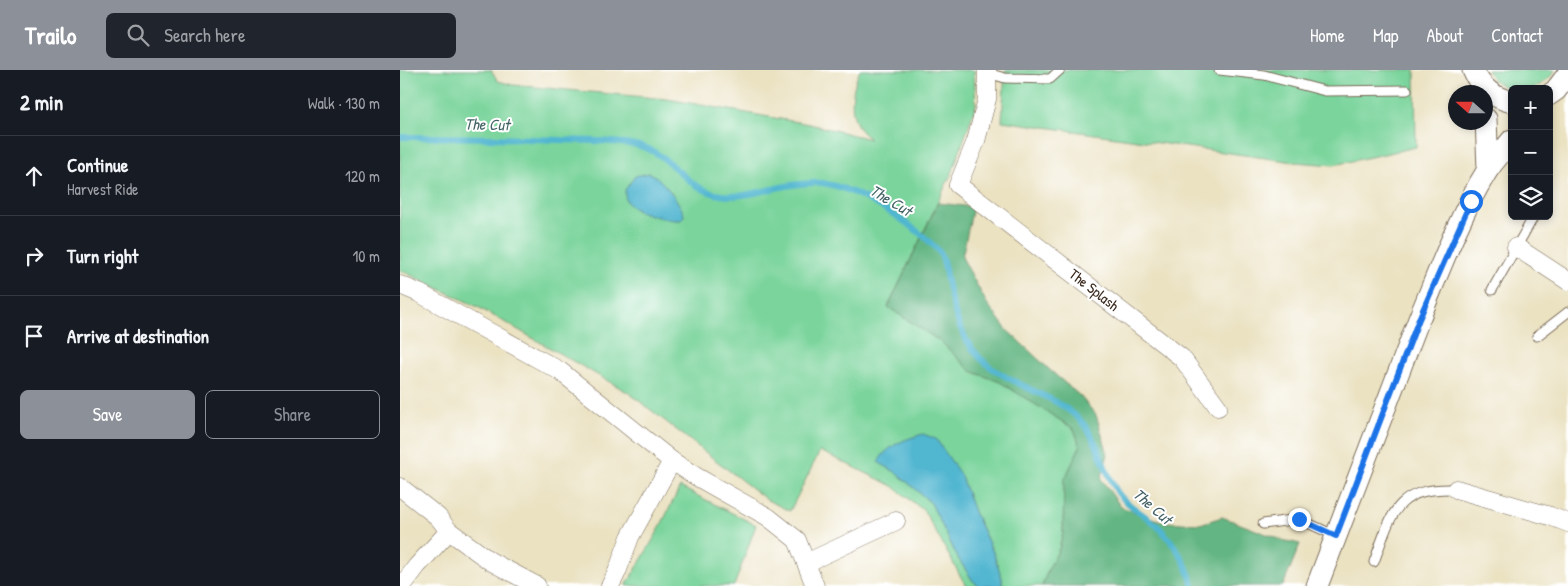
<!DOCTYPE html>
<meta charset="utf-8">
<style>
:root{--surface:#171b24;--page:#20242c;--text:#f1f3f6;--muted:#9ea1a6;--line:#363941;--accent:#8c9099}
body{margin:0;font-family:"Patrick Hand",sans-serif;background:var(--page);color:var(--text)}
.controls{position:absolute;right:15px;top:15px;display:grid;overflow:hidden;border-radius:8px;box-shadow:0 2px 8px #0003}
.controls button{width:45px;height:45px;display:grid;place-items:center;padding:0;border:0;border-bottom:1px solid var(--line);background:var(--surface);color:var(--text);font:25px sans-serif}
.compass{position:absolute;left:1048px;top:15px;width:45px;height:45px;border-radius:50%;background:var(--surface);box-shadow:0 2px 8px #0003;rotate:291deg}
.stop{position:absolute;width:15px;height:15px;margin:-11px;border:4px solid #1a73e8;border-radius:50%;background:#fff}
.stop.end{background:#1a73e8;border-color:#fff;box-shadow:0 1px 5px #0008}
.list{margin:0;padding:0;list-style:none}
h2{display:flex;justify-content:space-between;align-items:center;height:65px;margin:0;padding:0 20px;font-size:21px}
h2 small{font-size:16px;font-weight:400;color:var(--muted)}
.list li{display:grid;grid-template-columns:32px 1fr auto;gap:15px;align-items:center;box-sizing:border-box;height:80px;padding:0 20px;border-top:1px solid var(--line)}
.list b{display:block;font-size:19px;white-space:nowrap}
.list p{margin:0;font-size:16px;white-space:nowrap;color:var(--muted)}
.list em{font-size:16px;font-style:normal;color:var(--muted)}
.actions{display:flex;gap:10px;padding:15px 20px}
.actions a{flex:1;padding:11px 0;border:1px solid var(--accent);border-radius:8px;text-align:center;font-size:18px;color:var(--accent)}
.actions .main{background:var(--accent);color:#fff}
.icon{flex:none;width:28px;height:28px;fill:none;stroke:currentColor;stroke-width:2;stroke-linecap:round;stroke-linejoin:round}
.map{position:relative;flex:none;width:1168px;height:516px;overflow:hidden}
header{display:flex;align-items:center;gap:30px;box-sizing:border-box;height:70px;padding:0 25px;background:var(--accent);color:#fff}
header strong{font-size:24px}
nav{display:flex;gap:28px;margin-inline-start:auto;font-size:18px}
.search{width:350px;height:45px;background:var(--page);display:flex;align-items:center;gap:12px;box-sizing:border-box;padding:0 18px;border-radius:8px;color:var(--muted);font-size:19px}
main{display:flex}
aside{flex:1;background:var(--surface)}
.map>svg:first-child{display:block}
.green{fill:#7ad49b;stroke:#5a7f5c}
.forest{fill:#63b683;stroke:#4f7050}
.water{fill:#51b6d0;stroke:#467077}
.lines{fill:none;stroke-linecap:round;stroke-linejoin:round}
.stream{stroke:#51b6d0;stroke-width:6}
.service-casing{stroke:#796a57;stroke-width:11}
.minor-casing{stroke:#796a57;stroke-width:19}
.tertiary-casing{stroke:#796a57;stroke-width:23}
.service{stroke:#fff;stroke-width:9}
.minor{stroke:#fff;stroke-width:18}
.tertiary{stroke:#fff;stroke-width:21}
.route{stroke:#1a73e8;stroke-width:6}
.labels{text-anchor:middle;stroke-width:4;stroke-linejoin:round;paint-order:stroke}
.street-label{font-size:15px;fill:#3b2a1e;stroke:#fff}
.water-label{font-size:16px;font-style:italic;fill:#446265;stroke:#fff}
</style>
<header>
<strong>Trailo</strong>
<div class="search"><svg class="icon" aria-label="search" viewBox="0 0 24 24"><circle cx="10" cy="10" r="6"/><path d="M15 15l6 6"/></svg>Search here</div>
<nav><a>Home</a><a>Map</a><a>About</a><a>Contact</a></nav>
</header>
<main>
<aside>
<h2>2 min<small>Walk · 130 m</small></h2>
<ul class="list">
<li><svg class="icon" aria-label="ahead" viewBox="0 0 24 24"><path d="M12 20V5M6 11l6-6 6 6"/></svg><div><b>Continue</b><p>Harvest Ride</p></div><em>120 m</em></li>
<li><svg class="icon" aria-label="right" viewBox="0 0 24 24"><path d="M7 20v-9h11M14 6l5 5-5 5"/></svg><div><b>Turn right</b></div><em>10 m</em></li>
<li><svg class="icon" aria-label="arrive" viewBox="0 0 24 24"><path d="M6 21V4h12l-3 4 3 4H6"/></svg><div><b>Arrive at destination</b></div></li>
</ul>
<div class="actions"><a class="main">Save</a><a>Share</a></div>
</aside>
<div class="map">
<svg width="1168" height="516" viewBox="0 0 1168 516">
<rect width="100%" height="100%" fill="#fff"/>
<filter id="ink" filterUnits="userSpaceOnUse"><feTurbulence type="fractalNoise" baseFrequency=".02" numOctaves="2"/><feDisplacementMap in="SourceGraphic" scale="10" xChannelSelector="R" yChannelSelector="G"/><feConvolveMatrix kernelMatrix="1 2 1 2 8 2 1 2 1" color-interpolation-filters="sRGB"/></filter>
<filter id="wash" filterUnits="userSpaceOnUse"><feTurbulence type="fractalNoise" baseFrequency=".0096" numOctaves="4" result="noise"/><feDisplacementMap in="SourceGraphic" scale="20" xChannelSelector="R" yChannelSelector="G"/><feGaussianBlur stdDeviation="1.12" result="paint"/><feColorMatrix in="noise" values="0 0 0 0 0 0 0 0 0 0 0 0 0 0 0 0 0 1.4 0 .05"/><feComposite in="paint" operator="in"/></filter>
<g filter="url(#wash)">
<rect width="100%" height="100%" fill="#ebe2c2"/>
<g class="green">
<path d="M0 0H91L98 11 113 15 267 29 409 54 470 69C467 66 462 63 459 58 448 41 452 17 460 0H574L576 35 553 100 488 237 541 272 571 301 600 312 674 359 680 376 664 411 663 463 659 479 648 500 642 516H602V508L593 482 575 444 479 392 497 403 531 433 558 488 573 511 579 516H566L524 441 493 416 420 381 390 441 367 430 229 323 78 237 0 200Z"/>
<polygon points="605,0 1015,0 1016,77 934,95 894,92 602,51"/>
<path d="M1087 0H1155C1141 26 1100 27 1087 0Z"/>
<polygon points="280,417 356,455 334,516 226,516 257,463"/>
</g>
<polygon class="forest" points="538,133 573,137 562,187 586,232 607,260 651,301 680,326 696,345 708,384 701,409 721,437 764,452 800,454 822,447 882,470 900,474 883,516 642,516 648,500 659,479 663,463 664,411 680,376 674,359 600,312 571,301 541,272 488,237"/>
<g class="water">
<path d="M249 103C260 106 283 135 284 146L281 150C269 151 234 143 227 132 225 129 225 124 225 120L235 106Z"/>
<path d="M523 364 536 369 560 404 575 444 593 482 602 508V516H579L573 511 558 488 531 433 497 403 478 392C487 375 506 369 523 364Z"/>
</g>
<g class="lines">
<path class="stream" d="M0 67C53 67 106 68 158 70 185 71 214 70 240 76 273 85 284 119 321 125 345 129 369 118 392 115 401 114 413 112 422 113 457 118 512 153 536 178 544 186 545 200 547 211 554 244 562 275 589 296 615 316 653 325 677 347 699 367 702 399 718 423 726 434 739 441 749 449 770 465 787 491 793 516"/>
</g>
</g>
<g filter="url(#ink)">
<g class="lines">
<defs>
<g id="service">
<polyline points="819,0 864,5 925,21 1007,20"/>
<polyline points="587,3 605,8 650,9 660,0"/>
<polyline points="1092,220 1134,146"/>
<polyline points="1137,266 1168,242"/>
<polyline points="863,454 899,449 936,466"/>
<path d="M974 492C992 442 996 417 1056 419"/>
</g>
<g id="minor">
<polyline points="587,0 587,29 576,71 558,115 782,288 818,337"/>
<polyline points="1116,177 1168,211"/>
<polyline points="0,215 19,223 160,301 272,391 297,407 368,447 397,470 415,516"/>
<polyline points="0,417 38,447 49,461 90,491 137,516"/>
<polyline points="1056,419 1150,446 1168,453"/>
<polyline points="406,493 496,451"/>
<polyline points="2,516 17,496 49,461"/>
<polyline points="210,516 217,502 230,467 272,391"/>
</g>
<g id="tertiary">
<path d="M1073 0C1080 17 1094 28 1112 32"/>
<polyline points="1149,25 1156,20 1168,4"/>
<polyline points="1086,49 1088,99"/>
<path d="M917 516 1019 249C1039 201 1060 144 1087 101 1094 90 1104 80 1112 70"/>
</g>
</defs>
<use href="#service" class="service-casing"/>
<use href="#minor" class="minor-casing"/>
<use href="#tertiary" class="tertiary-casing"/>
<use href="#service" class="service"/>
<use href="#minor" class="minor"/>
<use href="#tertiary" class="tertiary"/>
</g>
</g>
<g class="lines" filter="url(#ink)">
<polyline class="route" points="899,449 936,466 1019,249 1071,131"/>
</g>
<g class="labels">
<g class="street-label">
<text transform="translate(694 220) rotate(38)" y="5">The Splash</text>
</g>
<g class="water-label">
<text transform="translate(87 54) rotate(1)" y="6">The Cut</text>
<text transform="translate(491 130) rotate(31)" y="6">The Cut</text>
<text transform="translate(753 436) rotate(41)" y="6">The Cut</text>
</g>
</g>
</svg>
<div class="controls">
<button>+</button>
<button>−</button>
<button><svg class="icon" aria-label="layers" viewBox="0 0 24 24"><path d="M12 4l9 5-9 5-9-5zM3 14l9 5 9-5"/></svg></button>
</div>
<svg class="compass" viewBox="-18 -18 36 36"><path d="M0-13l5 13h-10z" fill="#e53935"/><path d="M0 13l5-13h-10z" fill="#9ea1a6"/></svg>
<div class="stop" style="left:1071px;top:131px"></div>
<div class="stop end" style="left:899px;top:449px"></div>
</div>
</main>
